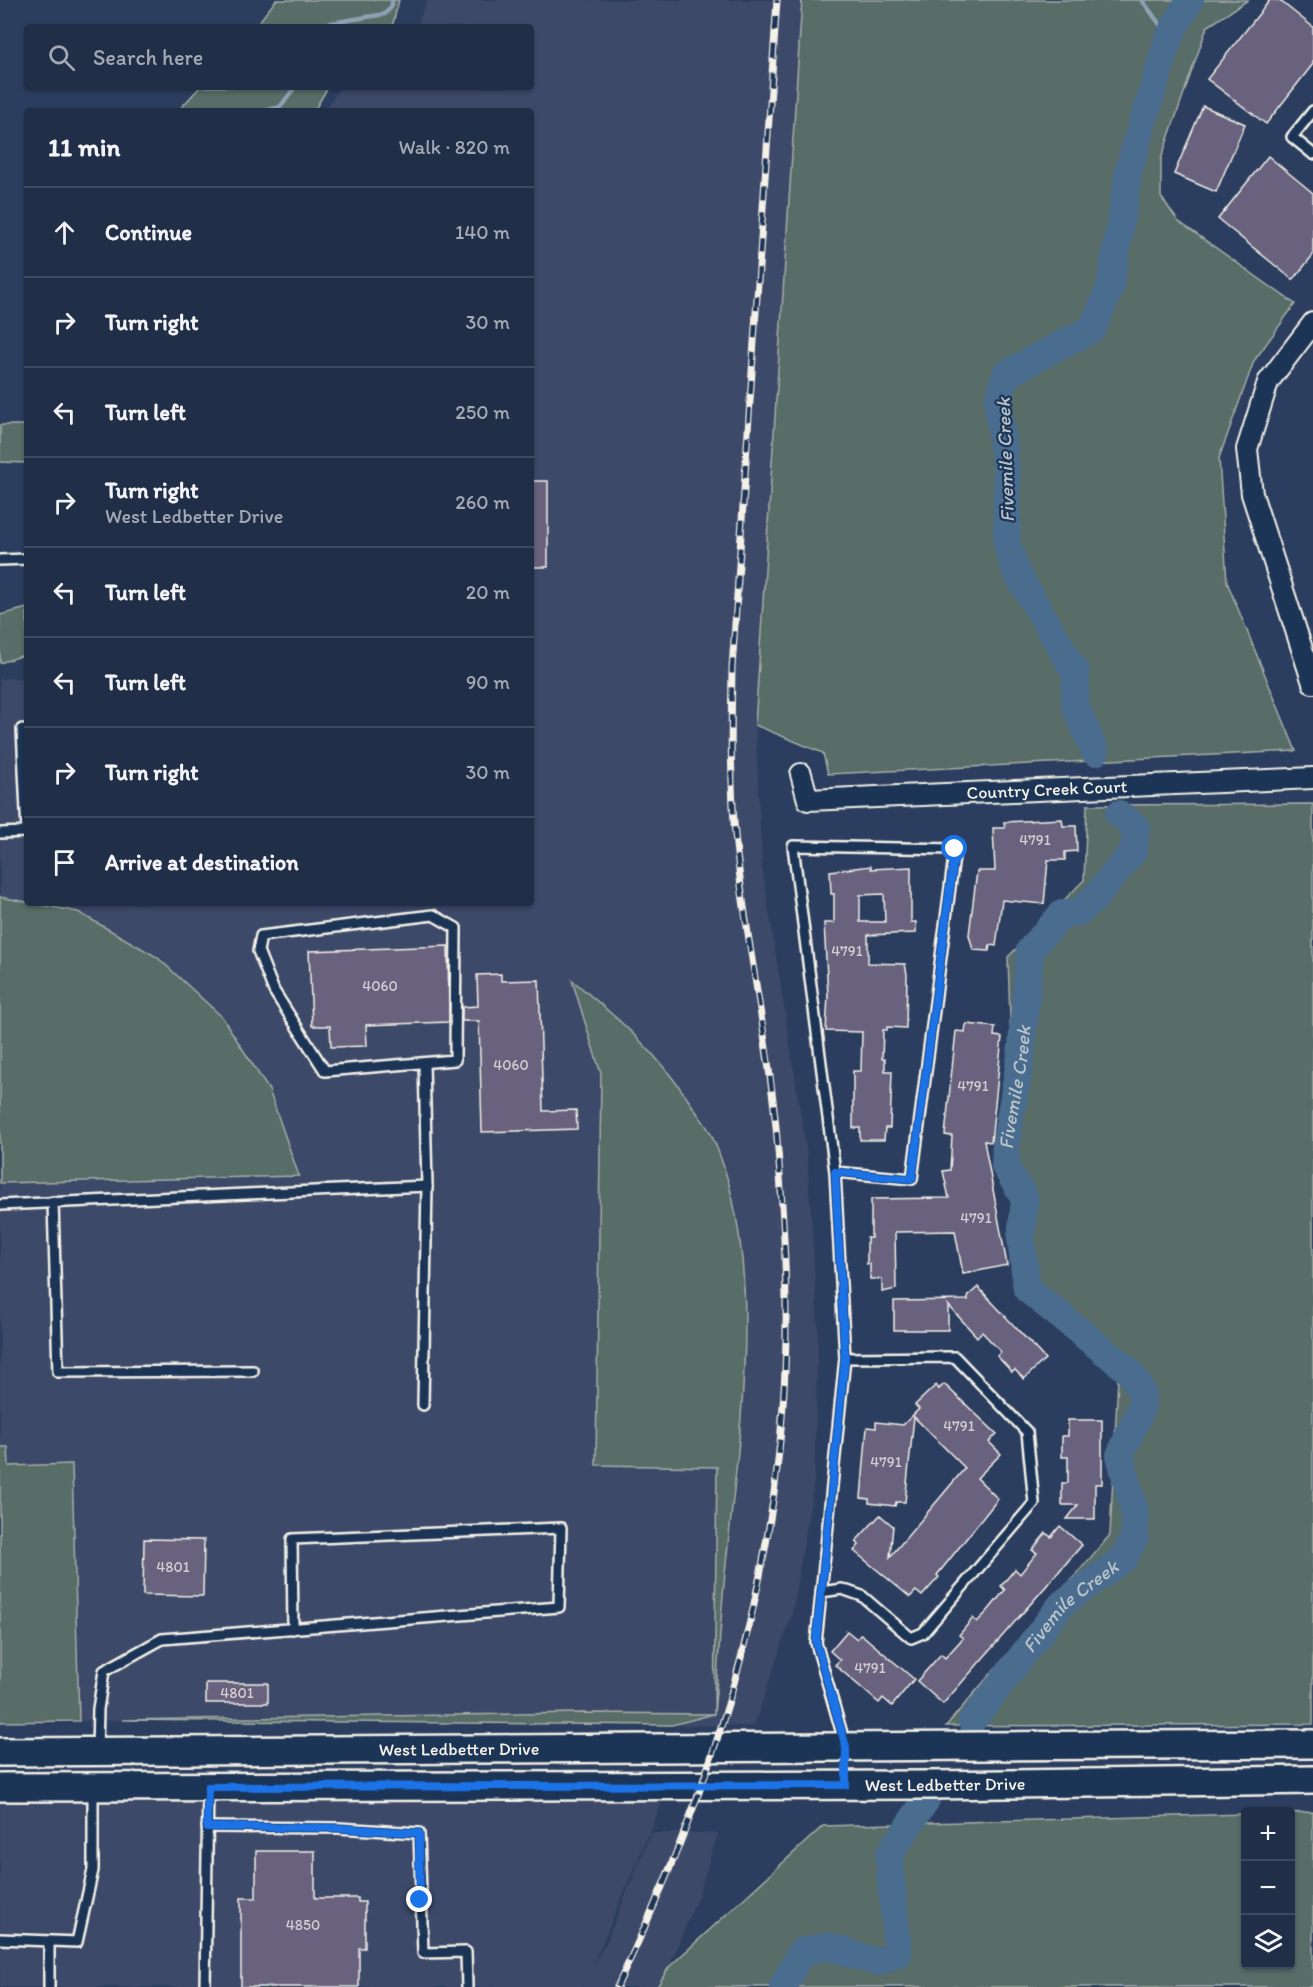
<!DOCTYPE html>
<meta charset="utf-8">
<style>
:root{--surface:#212e47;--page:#2d3a52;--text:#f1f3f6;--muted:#a2a8b4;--line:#3e4a60}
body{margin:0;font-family:Itim,sans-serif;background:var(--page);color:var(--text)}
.controls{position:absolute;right:18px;bottom:18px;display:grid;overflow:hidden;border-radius:6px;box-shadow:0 2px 4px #0004}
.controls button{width:54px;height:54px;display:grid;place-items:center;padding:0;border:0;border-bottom:2px solid var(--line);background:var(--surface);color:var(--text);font:30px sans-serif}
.stop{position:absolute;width:18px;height:18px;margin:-14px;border:4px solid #1a73e8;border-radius:50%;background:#fff}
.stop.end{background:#1a73e8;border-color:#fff;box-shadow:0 2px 6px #0008}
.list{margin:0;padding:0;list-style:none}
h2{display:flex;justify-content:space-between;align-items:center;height:78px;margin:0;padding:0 24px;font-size:26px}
h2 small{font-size:20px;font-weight:400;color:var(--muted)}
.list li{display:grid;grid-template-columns:39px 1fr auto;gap:18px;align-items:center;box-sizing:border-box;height:90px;padding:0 24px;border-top:2px solid var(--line)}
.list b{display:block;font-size:22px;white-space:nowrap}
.list p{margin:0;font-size:20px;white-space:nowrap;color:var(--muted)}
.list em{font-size:20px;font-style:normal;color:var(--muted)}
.icon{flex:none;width:33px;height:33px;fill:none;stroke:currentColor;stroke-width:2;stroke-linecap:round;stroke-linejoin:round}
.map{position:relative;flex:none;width:1313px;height:1987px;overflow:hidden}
.search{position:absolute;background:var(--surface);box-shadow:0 2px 4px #0004;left:24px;top:24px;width:510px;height:66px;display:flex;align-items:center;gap:15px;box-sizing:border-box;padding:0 21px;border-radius:6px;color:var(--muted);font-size:22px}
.panel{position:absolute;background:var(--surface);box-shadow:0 2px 4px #0004;left:24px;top:108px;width:510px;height:798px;border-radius:6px}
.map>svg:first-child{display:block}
.built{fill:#3e4969;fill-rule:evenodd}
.green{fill:#596c67;stroke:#a6aea8;stroke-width:1.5}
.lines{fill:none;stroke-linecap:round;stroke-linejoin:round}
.stream{stroke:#8da1b3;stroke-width:4.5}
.river{stroke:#486c8f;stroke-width:28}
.building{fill:#67627f;stroke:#f4f1e8;stroke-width:1.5;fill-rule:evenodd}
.service-casing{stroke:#f4f1e8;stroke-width:14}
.minor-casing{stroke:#f4f1e8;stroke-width:24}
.secondary-casing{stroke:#f4f1e8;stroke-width:32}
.service{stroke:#1d3557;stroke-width:9}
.minor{stroke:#1d3557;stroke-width:20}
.secondary{stroke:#1d3557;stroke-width:27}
.rail-casing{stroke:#f4f1e8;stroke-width:7}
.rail{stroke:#1d3557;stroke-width:4.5;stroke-dasharray:14;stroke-linecap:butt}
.route{stroke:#1a73e8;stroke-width:8}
.labels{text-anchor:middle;stroke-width:4.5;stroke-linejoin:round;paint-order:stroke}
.number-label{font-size:15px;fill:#d1cdce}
.street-label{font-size:18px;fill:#f4f1e8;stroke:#1d3557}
.water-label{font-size:20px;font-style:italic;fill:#b8c2c9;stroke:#1d3557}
</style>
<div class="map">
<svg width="1313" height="1987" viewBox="0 0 1313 1987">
<rect width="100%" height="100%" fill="#2c3e5f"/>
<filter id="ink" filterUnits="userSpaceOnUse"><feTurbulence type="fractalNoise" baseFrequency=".0167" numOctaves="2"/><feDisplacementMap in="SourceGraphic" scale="12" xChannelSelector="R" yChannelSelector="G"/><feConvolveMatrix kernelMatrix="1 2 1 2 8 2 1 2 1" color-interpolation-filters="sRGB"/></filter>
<g filter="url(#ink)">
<g class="built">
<path d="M427 0H802L755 725 762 867 807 1154 818 1327 814 1482 792 1613 754 1726 672 1725 711 1715 301 1716 79 1721 72 1465 9 1466 8 1447H0V1183L299 1176 222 1017 157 957 78 912 31 903H531V111H325L340 87H531V27H416ZM601 1074 743 1285V1373L737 1477 724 1582 715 1701 717 1467 596 1465Z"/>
<polygon points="27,678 27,902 0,897 0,679"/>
<polygon points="666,1793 592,1967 606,1943 651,1833 718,1833 699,1893 669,1967 657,1987 582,1987 583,1984 581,1987 0,1987 0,1794"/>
</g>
<g class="green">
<polygon points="276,0 399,0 392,27 255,27"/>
<polygon points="802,0 1248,0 1207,27 1161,159 1161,197 1178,221 1295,304 1254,361 1219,458 1227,582 1296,751 828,774 823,753 755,725"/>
<polygon points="200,87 328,87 314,111 178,111"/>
<polygon points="0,425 27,425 27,463 0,462"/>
<polygon points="27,608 27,654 0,663 0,615"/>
<polygon points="1313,804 1313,1724 946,1726 1110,1535 1118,1378 1019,1291 1008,957 1084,880 1087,805"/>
<polygon points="0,897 78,912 157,957 222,1017 269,1090 299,1176 0,1183"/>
<path d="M572 980C619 1019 658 1053 691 1104 697 1114 706 1124 711 1134 770 1261 737 1448 724 1583 720 1627 718 1670 714 1714L672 1725 122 1720 583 1713 714 1714 717 1467 596 1465 601 1074Z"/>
<polygon points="0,1447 8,1447 9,1466 72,1464 79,1721 0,1722"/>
<polygon points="1313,1812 1313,1987 657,1987 669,1967 823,1826 1245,1814 1246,1964 1290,1964 1291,1813"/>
</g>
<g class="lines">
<g class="stream">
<polyline points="1142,0 1169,37"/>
<polyline points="323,27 331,23 385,14 392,6 392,0"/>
<polyline points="265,111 280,107 295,87"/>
</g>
<g class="river">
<polyline points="1095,752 1075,705 1076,673 1016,572 1007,544 1007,478 998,402 1006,374 1093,328 1110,287 1130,165 1169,37 1190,0"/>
<path id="s1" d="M972 1721 1062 1604 1124 1558 1135 1537V1514L1120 1455 1142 1407V1392L1130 1372 1027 1289 1021 1238 1025 1199 1005 1166 1006 1142 1021 1056 1030 950 1062 914 1079 912 1093 900 1134 850 1136 827 1119 814"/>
<polyline points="783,1987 801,1952 827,1946 877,1962 898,1954 889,1855 926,1800"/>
</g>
</g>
<g class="building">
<polygon points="1270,0 1279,0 1313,27 1313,64 1266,124 1207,79"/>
<polygon points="1203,106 1245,124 1216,192 1174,174"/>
<polygon points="1268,156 1313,193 1313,255 1293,280 1218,219"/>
<rect x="531" y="481" width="17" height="86"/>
<polygon points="1062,819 1063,826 1076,826 1077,851 1065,852 1065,860 1048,860 1044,904 1002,900 996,946 990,945 989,951 973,950 969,935 977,871 995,871 993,828 1005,828 1004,822"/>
<path d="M871 866V869L911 867V922H916V933L868 935V963L905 964 907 974 906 1028 887 1027V1030H883L882 1059H885V1071H892L890 1128H885L884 1140H860V1128H853V1071H861L862 1032 826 1031 828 995 824 923H834V894H831L830 871ZM884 894 885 922H860V895Z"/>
<polygon points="448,946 449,1022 366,1025 367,1046 331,1047 330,1026 312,1026 309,951"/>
<polygon points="501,974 501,981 539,980 543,1111 576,1110 577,1129 482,1132 479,1021 462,1021 462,1007 478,1006 477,975"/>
<polygon points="966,1024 995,1027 994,1036 1002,1037 991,1142 984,1141 1007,1265 963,1274 955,1231 895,1232 896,1289 882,1292 882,1279 870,1279 870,1264 867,1264 867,1238 871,1238 871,1199 949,1198 943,1171 950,1170 952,1136 945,1135 956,1031 965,1032"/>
<polygon points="978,1287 1045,1359 1024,1379 1015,1370 1012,1372 997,1356 1001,1352 982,1332 977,1337 948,1305 948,1330 894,1330 894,1301 968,1300 968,1296"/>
<polygon points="944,1384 997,1434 989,1442 1001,1454 977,1478 998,1499 937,1575 939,1577 922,1596 916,1591 910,1597 854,1551 859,1545 856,1541 880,1515 893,1526 890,1557 965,1468 914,1417 905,1502 896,1502 895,1506 869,1503 869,1499 861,1498 867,1427 876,1428 876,1422 903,1425 919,1409 915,1405 936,1385 939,1389"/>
<polygon points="1068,1420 1102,1420 1102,1484 1095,1484 1095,1519 1067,1519 1078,1505 1062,1505 1062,1483 1068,1483 1068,1457 1062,1457 1062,1436 1068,1436"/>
<polygon points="1060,1526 1082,1545 943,1704 917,1681 941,1654 945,1658 963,1638 959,1635 973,1618 977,1622 987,1612 1005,1590 1001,1586 1015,1569 1020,1574 1037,1553 1032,1550 1046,1533 1051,1537"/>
<polygon points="144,1539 204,1540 203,1596 143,1595"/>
<polygon points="847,1631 857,1639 861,1634 914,1679 892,1706 883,1698 879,1703 835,1665 840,1660 830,1651"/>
<rect x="206" y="1683" width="62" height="20"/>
<polygon points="256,1851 315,1851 315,1898 358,1898 358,1902 365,1902 365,1948 359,1948 359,1987 241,1987 241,1898 256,1898"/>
</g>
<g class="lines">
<defs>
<g id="service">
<polyline points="1313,111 1292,137 1313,154"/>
<polyline points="0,560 27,559"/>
<polyline points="0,833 27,832 22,729"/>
<polygon points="433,915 456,928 455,1060 325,1071 274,991 258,951 261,936"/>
<polyline points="835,1172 912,1179 955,849 793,846 835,1172 845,1358 816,1643 845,1744"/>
<polyline points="53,1202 58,1372 253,1371"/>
<polyline points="0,1205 427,1186 424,1063"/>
<polyline points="423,1405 427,1186"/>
<polyline points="821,1592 842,1589 862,1596 911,1638 923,1633 1034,1503 1027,1432 955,1357 845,1358"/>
<polyline points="97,1750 98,1709 104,1671 162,1639 559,1607 561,1528 292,1539 293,1629"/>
<polyline points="207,1827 338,1828 419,1833 423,1953 466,1952 467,1987"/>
<polyline points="0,1939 77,1942 93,1870 93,1789"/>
<polyline points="49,1987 49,1941"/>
<polyline points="205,1987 208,1789"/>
</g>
<g id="minor">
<polyline points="1313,323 1268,382 1247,449 1252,494 1313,683"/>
<path id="s2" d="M801 774 808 800 1313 778"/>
</g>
<g id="secondary">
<path id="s3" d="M0 1752 1313 1744"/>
<path id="s4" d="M0 1787 930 1785 1313 1780"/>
</g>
</defs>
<use href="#service" class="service-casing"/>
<use href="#minor" class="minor-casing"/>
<use href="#secondary" class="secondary-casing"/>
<use href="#service" class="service"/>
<use href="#minor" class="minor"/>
<use href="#secondary" class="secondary"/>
<defs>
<path id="rail" d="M617 1987C706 1801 769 1612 783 1405 790 1313 784 1218 776 1127 767 1033 746 940 736 845 730 787 731 728 732 669L777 0"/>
</defs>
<use href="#rail" class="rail-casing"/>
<use href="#rail" class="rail"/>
</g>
</g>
<g class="lines" filter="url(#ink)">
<polyline class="route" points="420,1900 419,1833 338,1828 207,1827 208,1787 846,1785 846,1747 816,1642 845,1358 835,1172 912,1179 955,849"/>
</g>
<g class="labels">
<g class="number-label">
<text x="1035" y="845">4791</text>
<text x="847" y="956">4791</text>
<text x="380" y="991">4060</text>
<text x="511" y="1070">4060</text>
<text x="973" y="1091">4791</text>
<text x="976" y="1223">4791</text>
<text x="959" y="1431">4791</text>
<text x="886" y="1467">4791</text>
<text x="173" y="1572">4801</text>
<text x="870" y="1673">4791</text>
<text x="237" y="1698">4801</text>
<text x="303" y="1930">4850</text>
</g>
<g class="street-label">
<text dy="6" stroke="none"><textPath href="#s2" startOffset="266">Country Creek Court</textPath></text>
<text dy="6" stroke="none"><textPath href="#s3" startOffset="459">West Ledbetter Drive</textPath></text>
<text dy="6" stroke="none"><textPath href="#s4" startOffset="945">West Ledbetter Drive</textPath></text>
</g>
<g class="water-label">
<text transform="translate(1005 460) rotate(-92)" y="7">Fivemile Creek</text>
<text dy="7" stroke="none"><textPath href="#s1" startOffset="764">Fivemile Creek</textPath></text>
<text dy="7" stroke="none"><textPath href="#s1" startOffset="152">Fivemile Creek</textPath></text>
</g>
</g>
</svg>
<div class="controls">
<button>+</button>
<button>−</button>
<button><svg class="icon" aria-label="layers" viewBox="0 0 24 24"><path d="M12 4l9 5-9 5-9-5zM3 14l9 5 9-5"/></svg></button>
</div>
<div class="stop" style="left:955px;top:849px"></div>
<div class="stop end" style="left:420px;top:1900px"></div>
<div class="search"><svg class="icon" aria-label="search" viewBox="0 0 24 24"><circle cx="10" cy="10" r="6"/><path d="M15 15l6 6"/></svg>Search here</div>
<section class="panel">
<h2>11 min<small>Walk · 820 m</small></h2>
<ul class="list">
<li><svg class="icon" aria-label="ahead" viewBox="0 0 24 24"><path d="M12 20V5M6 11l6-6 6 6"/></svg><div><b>Continue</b></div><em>140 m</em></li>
<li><svg class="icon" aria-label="right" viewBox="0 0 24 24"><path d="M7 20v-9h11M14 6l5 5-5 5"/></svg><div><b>Turn right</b></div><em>30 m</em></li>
<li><svg class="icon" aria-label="left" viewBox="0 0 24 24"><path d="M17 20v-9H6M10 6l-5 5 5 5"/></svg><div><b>Turn left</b></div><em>250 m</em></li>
<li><svg class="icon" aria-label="right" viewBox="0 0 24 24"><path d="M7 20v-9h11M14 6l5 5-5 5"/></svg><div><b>Turn right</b><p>West Ledbetter Drive</p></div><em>260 m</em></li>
<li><svg class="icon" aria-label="left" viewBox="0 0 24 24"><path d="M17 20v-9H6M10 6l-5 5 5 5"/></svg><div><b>Turn left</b></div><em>20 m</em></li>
<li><svg class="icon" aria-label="left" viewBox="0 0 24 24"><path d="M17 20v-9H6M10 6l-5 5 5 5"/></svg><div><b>Turn left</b></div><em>90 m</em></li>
<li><svg class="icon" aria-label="right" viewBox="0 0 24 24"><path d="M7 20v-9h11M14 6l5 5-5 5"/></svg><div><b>Turn right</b></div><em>30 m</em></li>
<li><svg class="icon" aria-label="arrive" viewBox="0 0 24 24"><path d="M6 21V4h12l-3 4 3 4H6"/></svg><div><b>Arrive at destination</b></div></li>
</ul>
</section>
</div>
